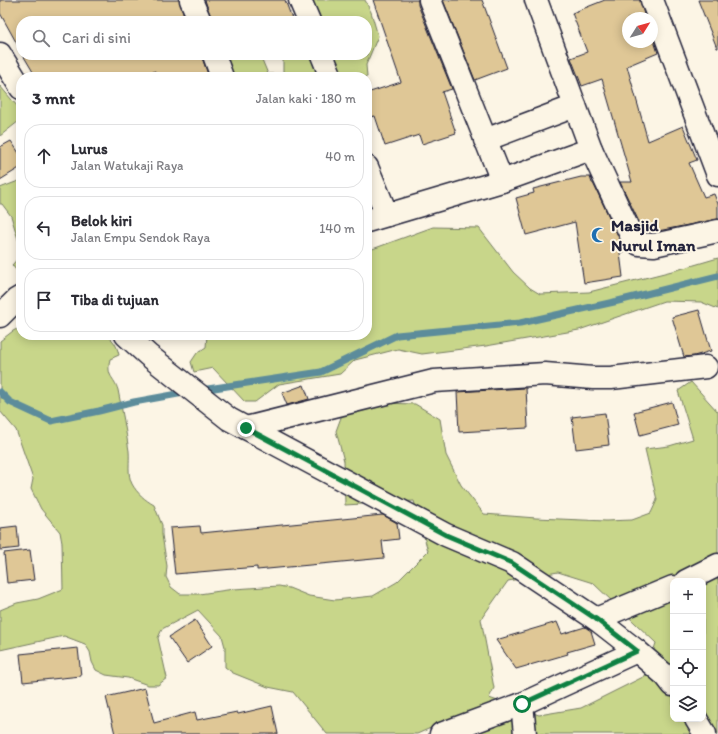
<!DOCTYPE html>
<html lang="id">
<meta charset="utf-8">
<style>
:root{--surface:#fff;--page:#f7f7f7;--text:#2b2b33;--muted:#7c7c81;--line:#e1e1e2}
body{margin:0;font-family:Itim,sans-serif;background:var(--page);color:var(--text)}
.controls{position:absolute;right:12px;bottom:12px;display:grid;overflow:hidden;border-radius:8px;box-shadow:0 2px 10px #0003}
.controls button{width:36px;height:36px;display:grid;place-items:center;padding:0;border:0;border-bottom:1px solid var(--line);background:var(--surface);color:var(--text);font:20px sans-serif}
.compass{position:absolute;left:622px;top:12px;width:36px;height:36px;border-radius:50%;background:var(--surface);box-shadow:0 2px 10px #0003;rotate:53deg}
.stop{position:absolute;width:12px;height:12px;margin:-9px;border:3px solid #0b8043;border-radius:50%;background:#fff}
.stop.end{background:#0b8043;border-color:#fff;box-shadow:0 1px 4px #0008}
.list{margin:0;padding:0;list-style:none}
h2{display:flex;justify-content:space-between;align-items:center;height:52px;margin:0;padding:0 16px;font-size:17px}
h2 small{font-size:13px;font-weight:400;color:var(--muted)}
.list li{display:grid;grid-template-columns:26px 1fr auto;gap:12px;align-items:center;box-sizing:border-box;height:64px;margin:0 8px 8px;padding:0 8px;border:1px solid var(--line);border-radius:16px}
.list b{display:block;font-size:15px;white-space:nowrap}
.list p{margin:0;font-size:13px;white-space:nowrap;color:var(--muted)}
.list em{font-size:13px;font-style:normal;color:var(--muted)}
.icon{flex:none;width:22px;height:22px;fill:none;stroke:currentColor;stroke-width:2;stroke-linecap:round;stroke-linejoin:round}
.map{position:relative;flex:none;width:718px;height:734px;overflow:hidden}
.search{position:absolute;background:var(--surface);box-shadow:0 2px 10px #0003;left:16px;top:16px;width:356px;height:44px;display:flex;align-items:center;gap:10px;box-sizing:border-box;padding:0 14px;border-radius:16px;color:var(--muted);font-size:15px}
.panel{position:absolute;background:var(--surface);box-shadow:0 2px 10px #0003;left:16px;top:72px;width:356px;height:268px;border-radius:16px}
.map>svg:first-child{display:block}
.green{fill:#c8d68a;stroke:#757c62;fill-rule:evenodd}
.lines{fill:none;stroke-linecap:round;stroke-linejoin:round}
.stream{stroke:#5c8c9b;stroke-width:7}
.building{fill:#dfc796;stroke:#22223b}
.minor-casing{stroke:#22223b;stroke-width:25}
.minor{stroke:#fcf5e5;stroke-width:22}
.route{stroke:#0b8043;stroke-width:5}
.labels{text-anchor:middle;stroke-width:4;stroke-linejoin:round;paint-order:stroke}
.poi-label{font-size:17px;font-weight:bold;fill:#22223b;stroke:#fcf5e5;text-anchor:start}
</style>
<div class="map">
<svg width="718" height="734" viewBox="0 0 718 734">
<rect width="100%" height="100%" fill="#fcf5e5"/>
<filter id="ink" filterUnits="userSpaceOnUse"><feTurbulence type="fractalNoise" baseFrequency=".025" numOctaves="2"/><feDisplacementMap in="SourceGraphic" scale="8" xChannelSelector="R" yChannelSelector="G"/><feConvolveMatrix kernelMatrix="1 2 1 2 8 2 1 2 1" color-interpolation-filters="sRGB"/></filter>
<g filter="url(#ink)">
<g class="green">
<polygon points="309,0 365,0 371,12 378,36 366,65 367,77 340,77 331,55 367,55 367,21 318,21"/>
<polygon points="219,55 260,55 268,74 283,74 283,61 288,55 318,55 327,77 229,77"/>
<polygon points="0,86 18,107 19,121 0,136"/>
<polygon points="21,180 21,249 11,216 2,204 0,204 0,188"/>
<polygon points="433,227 479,228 513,272 530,288 540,294 589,292 684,268 718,258 718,309 701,302 664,301 579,330 486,346 422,354 398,349 355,360 340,374 279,384 255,402 245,402 213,368 194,372 191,362 197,353 206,347 207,335 367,335 367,251"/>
<polygon points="21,255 21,276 12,265"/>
<path d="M21 327V335H106C114 340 117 346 119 355L110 359C106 378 114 376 118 390 122 410 126 431 129 451 130 462 127 474 132 484 137 493 145 500 154 505L162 525V535L167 566 166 577 171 587 180 594H199L234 589 279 586 289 588 309 596 335 600 373 596 397 582 428 551 414 501 345 505 344 461 336 431 343 412 383 403 415 404 440 419 446 455 461 485 484 514 536 518 606 521 632 520 651 513 657 500 645 449 669 446 693 439 678 391 691 382 718 412V734H450L451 719 417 734H327L293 692 268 687 233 673 225 667V647L222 636 198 610 162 629 158 638 167 678 158 685H148L128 678 106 675 96 670 92 662 90 652 85 644 64 636 0 650V610L17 603 38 599 63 589 62 543 60 532 41 509 31 489 33 479 16 430 0 411V341L13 331ZM558 572 593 583 656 643 645 676 581 708 539 715 489 698 494 688 481 619 508 581ZM673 581H703V719H673Z"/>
</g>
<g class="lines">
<g class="stream">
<polyline points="201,390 321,372 397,335 520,323 614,302 718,276"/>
<polyline points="0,392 10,402 51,421 99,411 134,402 189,392"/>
</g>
</g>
<g class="building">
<polygon points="0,0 179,0 186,21 21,21 21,51 0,13"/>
<polygon points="205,0 285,0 293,21 212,21"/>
<polygon points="373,0 418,0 418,5 452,89 442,92 456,133 422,144 419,135 385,146 375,116 370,117 367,107 367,93 401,82"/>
<polygon points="443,0 482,0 507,68 475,80"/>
<polygon points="605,0 640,0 645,18 628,18 628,42 652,42 652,35 658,53 627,66 648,141 683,126 697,160 689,163 704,197 714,194 718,204 718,219 653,232 645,232 642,228 620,182 632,182 602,79 582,86 571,58 587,52 572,13"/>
<polygon points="698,0 718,0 718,48 717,48"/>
<polygon points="23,55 201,55 209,77 157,77 155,71 139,77 36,77"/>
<polygon points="11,141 21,156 21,167 0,180 0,147"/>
<polygon points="581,177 590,177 592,183 593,183 620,240 627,250 620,253 623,277 584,283 575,222 526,235 516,198 534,193 533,189"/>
<polygon points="699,310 711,351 694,356 684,357 672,317"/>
<polygon points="304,385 309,399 287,405 282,393"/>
<polygon points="526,388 528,428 459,432 457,392"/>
<polygon points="672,402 678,425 640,435 634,412"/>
<polygon points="605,413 609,445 576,449 572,417"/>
<polygon points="383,515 397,523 399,539 382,541 384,558 257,570 257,567 175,574 170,528 200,526 201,533"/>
<polygon points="17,526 19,548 0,550 0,528"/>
<polygon points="30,550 34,580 7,583 4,553"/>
<polygon points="195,620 212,646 187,663 169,637"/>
<polygon points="557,622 562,634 585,627 591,631 595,644 567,652 568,654 516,669 496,640"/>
<polygon points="78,648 81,676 23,682 20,654"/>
<polygon points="145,688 154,723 195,712 197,720 237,712 238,714 272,706 278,734 115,734 106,697"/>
</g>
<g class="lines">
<defs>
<g id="minor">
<polyline points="191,0 200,21"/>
<polyline points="300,0 309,21"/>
<polyline points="430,0 502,181"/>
<polyline points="652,0 718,175"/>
<polyline points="0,54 21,88"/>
<polyline points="214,55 222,77"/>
<polyline points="322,55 331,77"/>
<polyline points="485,140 575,106"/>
<polyline points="591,149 631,235 639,244 654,245 718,231"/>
<polyline points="367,167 387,215"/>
<polyline points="367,221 502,181 591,149 536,0"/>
<polyline points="0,316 16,300 21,297"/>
<polyline points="126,335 148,355 229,419 446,535 512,563 596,619 637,651 666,676 673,685"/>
<polyline points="246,428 434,381 545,374 593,378 611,378 706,367"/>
<polyline points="686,581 718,565"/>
<polyline points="596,619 673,587"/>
<polyline points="522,704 525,734"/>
<polyline points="696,719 705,734"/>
<polyline points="441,734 522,704 637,651"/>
</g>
</defs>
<use href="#minor" class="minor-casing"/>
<use href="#minor" class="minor"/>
</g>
</g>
<g class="lines" filter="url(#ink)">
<polyline class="route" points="246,428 446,535 512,563 596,619 637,651 522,704"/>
</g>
<defs>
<symbol id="mosque-bare" viewBox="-9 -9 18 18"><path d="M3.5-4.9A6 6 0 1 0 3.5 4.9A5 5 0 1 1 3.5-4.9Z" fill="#1f6fb2" stroke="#fcf5e5" stroke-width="2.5" paint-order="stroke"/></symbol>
</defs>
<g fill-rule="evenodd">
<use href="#mosque-bare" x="588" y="224" width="22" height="22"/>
</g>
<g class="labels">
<g class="poi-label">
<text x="611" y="231">Masjid<tspan x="611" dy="20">Nurul Iman</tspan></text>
</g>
</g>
</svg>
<div class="controls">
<button>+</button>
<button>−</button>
<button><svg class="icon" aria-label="locate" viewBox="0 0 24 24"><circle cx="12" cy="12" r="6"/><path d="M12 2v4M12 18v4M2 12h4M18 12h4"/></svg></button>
<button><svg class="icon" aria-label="layers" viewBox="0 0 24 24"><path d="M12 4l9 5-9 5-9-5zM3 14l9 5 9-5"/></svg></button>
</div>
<svg class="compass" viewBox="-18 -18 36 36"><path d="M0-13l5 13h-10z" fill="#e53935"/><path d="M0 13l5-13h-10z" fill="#7c7c81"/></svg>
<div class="stop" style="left:522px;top:704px"></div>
<div class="stop end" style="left:246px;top:428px"></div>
<div class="search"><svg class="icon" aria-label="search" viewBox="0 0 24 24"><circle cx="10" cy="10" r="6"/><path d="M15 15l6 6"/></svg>Cari di sini</div>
<section class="panel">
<h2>3 mnt<small>Jalan kaki · 180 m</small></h2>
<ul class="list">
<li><svg class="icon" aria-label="ahead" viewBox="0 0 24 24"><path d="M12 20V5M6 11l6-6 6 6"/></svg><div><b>Lurus</b><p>Jalan Watukaji Raya</p></div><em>40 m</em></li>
<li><svg class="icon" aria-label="left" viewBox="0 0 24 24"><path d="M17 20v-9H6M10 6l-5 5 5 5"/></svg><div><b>Belok kiri</b><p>Jalan Empu Sendok Raya</p></div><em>140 m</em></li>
<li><svg class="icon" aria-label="arrive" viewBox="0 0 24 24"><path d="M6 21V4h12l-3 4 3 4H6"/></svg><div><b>Tiba di tujuan</b></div></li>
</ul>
</section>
</div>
